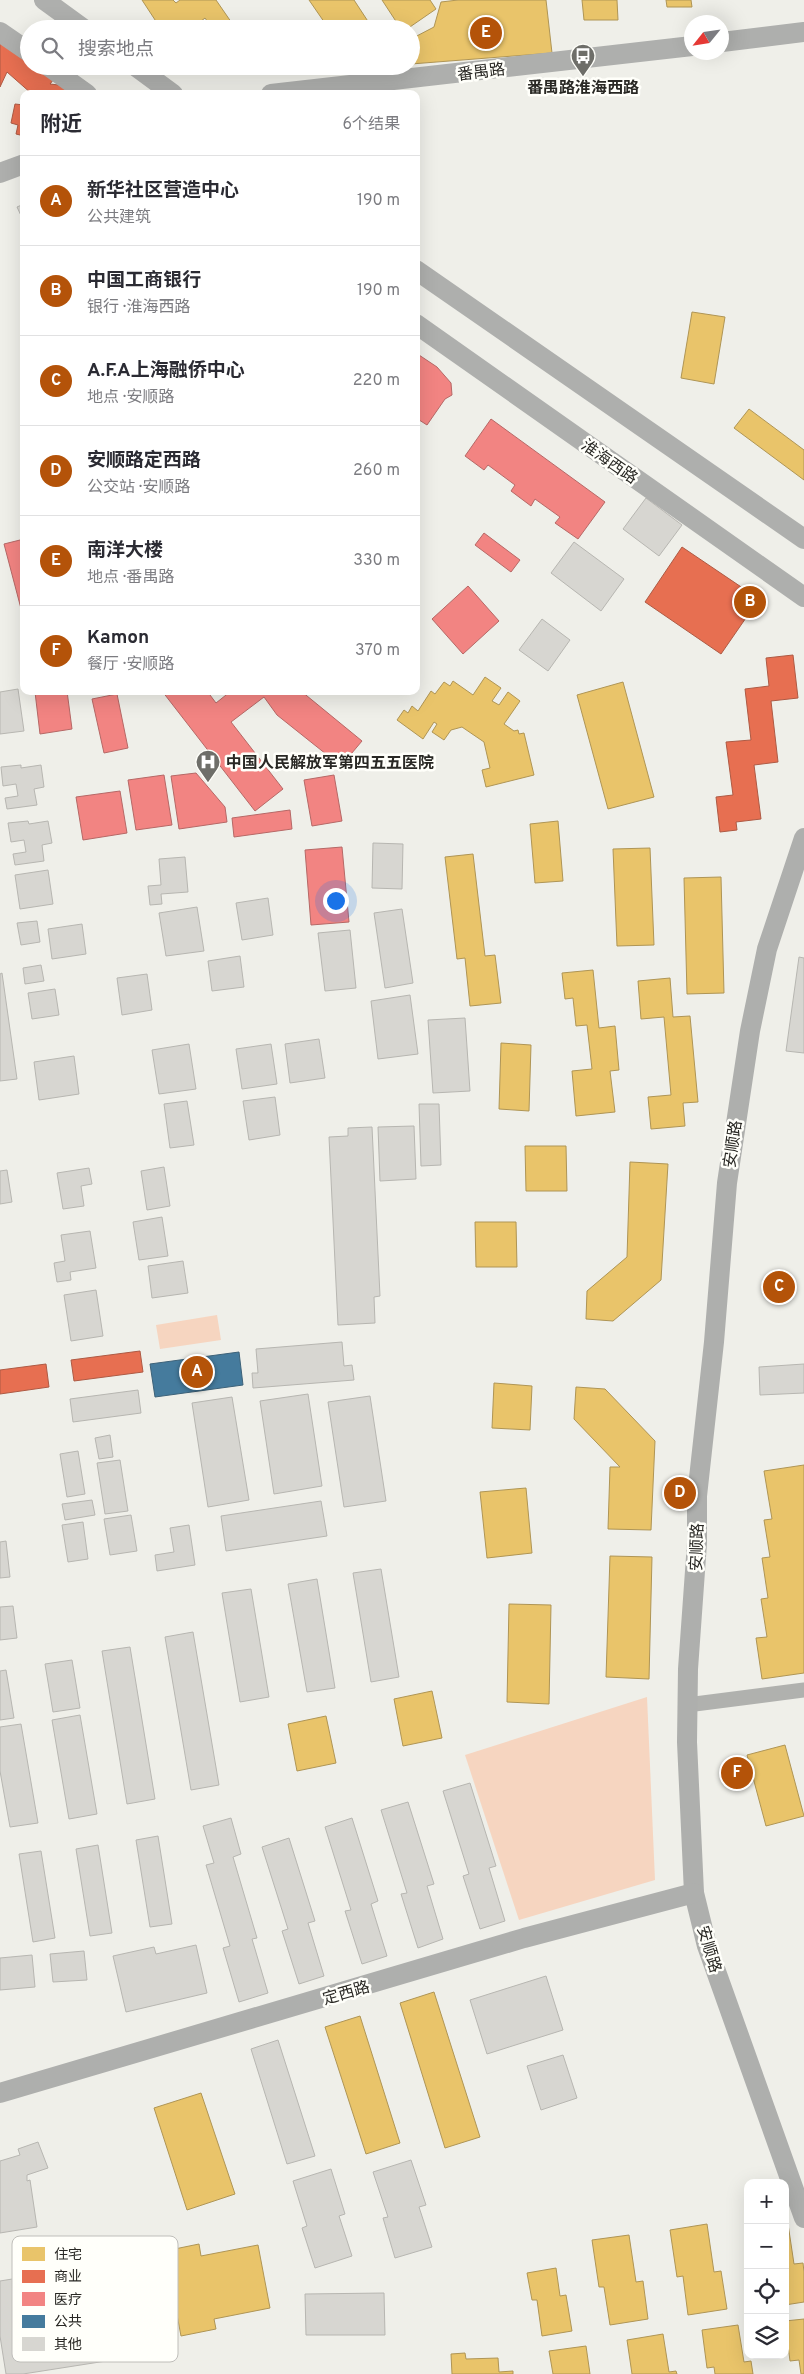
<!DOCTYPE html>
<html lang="zh">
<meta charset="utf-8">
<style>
:root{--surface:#fff;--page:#f7f7f7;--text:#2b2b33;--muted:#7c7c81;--line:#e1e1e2;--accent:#b45309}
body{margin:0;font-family:Overpass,"Noto Sans SC",sans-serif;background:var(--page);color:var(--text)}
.controls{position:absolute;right:15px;bottom:15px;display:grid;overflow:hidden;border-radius:10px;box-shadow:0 5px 20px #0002}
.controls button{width:45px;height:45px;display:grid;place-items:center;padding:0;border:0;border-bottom:1px solid var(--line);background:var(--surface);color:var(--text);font:25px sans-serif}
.compass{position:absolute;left:684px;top:15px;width:45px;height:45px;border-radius:50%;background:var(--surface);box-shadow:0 5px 20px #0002;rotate:240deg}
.you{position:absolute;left:335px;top:900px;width:18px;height:18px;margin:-12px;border:4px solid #fff;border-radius:50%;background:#1a73e8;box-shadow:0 0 0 8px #1a73e833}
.badge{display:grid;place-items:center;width:32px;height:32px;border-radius:50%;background:var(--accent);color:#fff;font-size:16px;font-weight:700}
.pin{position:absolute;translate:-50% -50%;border:2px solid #fff;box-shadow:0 1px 5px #0006}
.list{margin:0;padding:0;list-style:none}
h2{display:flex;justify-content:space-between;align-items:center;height:65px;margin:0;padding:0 20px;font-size:21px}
h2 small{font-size:16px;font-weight:400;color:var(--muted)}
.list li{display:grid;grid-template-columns:32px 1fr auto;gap:15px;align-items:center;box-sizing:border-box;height:90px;padding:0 20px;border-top:1px solid var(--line)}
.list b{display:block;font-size:19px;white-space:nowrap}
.list p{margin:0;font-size:16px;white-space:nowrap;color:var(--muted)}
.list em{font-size:16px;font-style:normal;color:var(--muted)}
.icon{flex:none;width:28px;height:28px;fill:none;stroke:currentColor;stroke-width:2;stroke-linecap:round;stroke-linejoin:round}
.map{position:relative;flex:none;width:804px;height:2374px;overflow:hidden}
.search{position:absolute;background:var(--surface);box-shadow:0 5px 20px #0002;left:20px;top:20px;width:400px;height:55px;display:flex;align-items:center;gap:12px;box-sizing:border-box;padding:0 18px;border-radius:28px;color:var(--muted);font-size:19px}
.panel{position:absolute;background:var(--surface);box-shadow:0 5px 20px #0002;left:20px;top:90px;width:400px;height:605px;border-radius:10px}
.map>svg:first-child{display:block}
.green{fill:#f6d5c0}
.homes{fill:#e9c46a;stroke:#af9555}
.shops{fill:#e76f51;stroke:#ae5a44}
.health{fill:#f28482;stroke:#b66866}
.public{fill:#457b9d;stroke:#3d6279}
.building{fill:#d7d6d1;stroke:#b7b6b1}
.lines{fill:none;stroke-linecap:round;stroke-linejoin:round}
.street{stroke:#b0b1ae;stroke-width:15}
.secondary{stroke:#aeafad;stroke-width:20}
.labels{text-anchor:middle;stroke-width:5;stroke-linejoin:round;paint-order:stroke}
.street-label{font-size:16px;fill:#292824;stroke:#fffffa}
.poi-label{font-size:16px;font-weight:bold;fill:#292824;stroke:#fffffa}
.key{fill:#fffffa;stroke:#bfbeba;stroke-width:1}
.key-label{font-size:14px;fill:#292824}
</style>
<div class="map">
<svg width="804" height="2374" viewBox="0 0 804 2374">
<rect width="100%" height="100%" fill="#efefe9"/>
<g class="green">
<polygon points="217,1315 221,1340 160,1349 156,1325"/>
<polygon points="647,1697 655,1880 519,1920 465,1755"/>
</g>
<g class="homes">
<polygon points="142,0 173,0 176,3 180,0 216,0 236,29 213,29 205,18 191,29 161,29"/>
<polygon points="309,0 354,0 373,29 329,29"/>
<polygon points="382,0 430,0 436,9 407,29 401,29"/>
<polygon points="458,0 546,0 552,53 411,64 411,39 434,27 441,2"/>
<polygon points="582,0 617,0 618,20 584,20"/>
<polygon points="666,0 691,0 692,7 667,7"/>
<polygon points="692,312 725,317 714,384 681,378"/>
<polygon points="749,409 804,450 804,480 734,428"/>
<polygon points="485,677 501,688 492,701 499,705 508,692 520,701 504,724 514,731 518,730 519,734 524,733 534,775 486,787 482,770 490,768 484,742 462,727 451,730 444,740 432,732 437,724 434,722 423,739 397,720 404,710 408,713 412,706 418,711 431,691 435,694 444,682 450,686 453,681 473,695"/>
<polygon points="623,682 654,797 608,809 577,695"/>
<polygon points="558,821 563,881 535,883 530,824"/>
<polygon points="650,848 654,945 617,946 613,849"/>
<polygon points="473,854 485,956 495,955 501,1003 470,1006 465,958 457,959 445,857"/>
<polygon points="721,877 724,993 687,994 684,878"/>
<polygon points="593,970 599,1028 615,1026 619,1070 610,1071 615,1112 576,1116 572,1071 592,1069 587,1025 576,1026 573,998 565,999 562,973"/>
<polygon points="670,978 673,1017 690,1016 698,1102 683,1103 685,1126 651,1129 648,1097 671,1095 664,1017 641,1019 638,981"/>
<polygon points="501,1043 531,1045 529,1111 499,1109"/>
<polygon points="525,1146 566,1146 567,1191 526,1191"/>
<polygon points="630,1162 668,1164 661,1280 613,1321 586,1319 587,1291 627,1257"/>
<polygon points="475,1222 516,1222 517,1267 476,1267"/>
<polygon points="494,1383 532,1386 530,1430 492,1428"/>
<polygon points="576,1387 605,1389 655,1441 651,1530 608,1529 610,1467 620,1467 574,1419"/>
<polygon points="804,1465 804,1673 762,1679 756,1638 767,1637 761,1599 768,1598 762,1558 770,1557 764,1520 772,1519 764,1471"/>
<polygon points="526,1488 532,1553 487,1558 480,1492"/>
<polygon points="610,1556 652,1557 649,1679 606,1677"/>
<polygon points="509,1604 551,1605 549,1704 507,1702"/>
<polygon points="432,1691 442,1738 403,1746 394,1699"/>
<polygon points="326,1716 336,1763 297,1771 288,1724"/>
<polygon points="785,1745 804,1816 766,1826 747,1755"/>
<polygon points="434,1992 480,2137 445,2148 400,2003"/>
<polygon points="360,2016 400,2143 366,2154 325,2027"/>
<polygon points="201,2093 235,2194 187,2210 154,2108"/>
<polygon points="707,2224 714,2272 721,2271 727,2309 688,2315 683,2276 677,2277 670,2230"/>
<polygon points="785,2224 788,2224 794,2264 803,2263 804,2272 804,2302 785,2305"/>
<polygon points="629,2235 636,2282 643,2281 648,2319 610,2325 604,2287 599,2287 592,2240"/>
<polygon points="199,2244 201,2256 258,2245 270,2308 214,2319 216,2329 181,2336 165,2251"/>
<polygon points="556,2268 560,2296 566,2295 572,2331 542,2336 537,2300 532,2300 527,2273"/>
<polygon points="804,2319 804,2374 801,2374 799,2360 790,2361 785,2321"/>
<polygon points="738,2325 744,2362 751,2361 753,2374 715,2374 714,2367 707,2368 702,2330"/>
<polygon points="663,2334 669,2372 676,2371 677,2374 632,2374 627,2340"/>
<polygon points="586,2346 590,2374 553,2374 549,2351"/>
<polygon points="465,2353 466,2359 498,2358 499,2372 513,2371 513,2374 452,2374 451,2354"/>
</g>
<g class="shops">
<polygon points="0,36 29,59 29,66 38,66 54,79 50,84 67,86 67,94 32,94 7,72 0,87"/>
<polygon points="15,104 24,105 24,136 16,134 18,125 11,123"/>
<polygon points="682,547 759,599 721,654 645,602"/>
<polygon points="793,655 798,698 771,701 778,762 754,765 761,819 736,822 737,830 720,832 716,797 733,795 726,742 751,740 745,689 769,686 766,658"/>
<polygon points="140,1351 143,1372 74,1381 71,1360"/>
<polygon points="46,1364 49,1387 0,1394 0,1370"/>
</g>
<g class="health">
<polygon points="416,353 437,367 451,383 452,395 445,399 427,425 416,418"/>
<polygon points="491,419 605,502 578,539 555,523 560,517 535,499 531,506 511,491 515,485 488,465 484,470 465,456"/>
<polygon points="484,533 520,560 511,572 475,545"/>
<polygon points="24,539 24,620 4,544"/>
<polygon points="468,586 499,621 463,654 432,619"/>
<polygon points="67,691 72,729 40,734 35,692"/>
<polygon points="162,691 207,691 216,703 231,691 301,691 362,741 341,766 277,715 264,697 231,722 283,789 255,811"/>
<polygon points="117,694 128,748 104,753 92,699"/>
<polygon points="196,773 225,807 227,822 179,829 171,776"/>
<polygon points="164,775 172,825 136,830 128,780"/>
<polygon points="334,775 342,821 312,826 304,780"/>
<polygon points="120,791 127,833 83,840 76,797"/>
<polygon points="290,810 292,829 234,837 232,818"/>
<polygon points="342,847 349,922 311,925 305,850"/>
</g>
<polygon class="public" points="239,1352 243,1385 155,1397 150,1364"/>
<g class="building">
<polygon points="24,204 24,222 17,207"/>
<polygon points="646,498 682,525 659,556 623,529"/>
<polygon points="574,542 624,579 601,611 551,573"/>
<polygon points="542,619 570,640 548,671 519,650"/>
<polygon points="18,689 24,731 0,734 0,692"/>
<polygon points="21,765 21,768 41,765 44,787 34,789 37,805 7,809 5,798 18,796 16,784 3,786 1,767"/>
<polygon points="28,821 29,824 48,821 52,843 42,845 44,861 15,865 13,854 26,852 24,840 11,842 8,823"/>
<polygon points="373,843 403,844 402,889 372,888"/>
<polygon points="185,857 188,892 161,894 162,904 150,905 148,886 161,885 159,859"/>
<polygon points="48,870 53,904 20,909 15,875"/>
<polygon points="268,898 273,935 242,940 236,903"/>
<polygon points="197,907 204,951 166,956 159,913"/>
<polygon points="402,909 413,983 385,988 374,913"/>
<polygon points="37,921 40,942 21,945 17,923"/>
<polygon points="82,924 86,954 52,959 48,929"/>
<polygon points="350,930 356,988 325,991 318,933"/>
<polygon points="240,956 244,987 212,991 208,961"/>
<polygon points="799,957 804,958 804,1053 786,1051"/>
<polygon points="41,965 44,981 25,984 23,968"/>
<polygon points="2,973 17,1079 0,1081 0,974"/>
<polygon points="147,974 152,1010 122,1015 117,978"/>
<polygon points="55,989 59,1015 32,1019 28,993"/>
<polygon points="410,995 418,1054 378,1059 371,1001"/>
<polygon points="465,1018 470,1091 433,1093 428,1020"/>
<polygon points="319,1039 325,1078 290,1083 285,1044"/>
<polygon points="189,1044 196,1089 159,1094 152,1050"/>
<polygon points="271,1044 277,1084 242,1089 236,1049"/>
<polygon points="74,1056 79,1094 39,1100 34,1062"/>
<polygon points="275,1097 280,1135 249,1140 243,1101"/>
<polygon points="187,1101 194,1145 170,1148 164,1104"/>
<polygon points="419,1104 439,1104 441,1165 421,1166"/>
<polygon points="414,1126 416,1179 380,1181 378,1127"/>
<polygon points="372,1127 380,1296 374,1297 375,1323 338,1325 329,1137 348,1136 348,1128"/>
<polygon points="164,1167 170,1206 147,1210 141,1171"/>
<polygon points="89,1168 92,1184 81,1186 84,1206 63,1209 57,1173"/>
<polygon points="7,1170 12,1202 0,1204 0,1171"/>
<polygon points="162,1217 168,1256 139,1260 133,1222"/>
<polygon points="90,1231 96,1268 70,1272 71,1280 57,1282 54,1263 65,1261 61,1235"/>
<polygon points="183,1261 188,1293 152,1298 148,1266"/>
<polygon points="96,1290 103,1336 71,1341 64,1295"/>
<polygon points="342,1342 344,1366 352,1365 354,1380 253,1388 252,1373 258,1373 256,1349"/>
<polygon points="804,1364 804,1393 760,1395 759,1367"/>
<polygon points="138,1390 141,1413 73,1422 70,1399"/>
<polygon points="308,1394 322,1486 274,1494 260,1401"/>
<polygon points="370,1396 386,1501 344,1507 328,1402"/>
<polygon points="232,1397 249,1500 208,1507 192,1403"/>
<polygon points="110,1435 113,1457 99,1459 95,1438"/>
<polygon points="78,1451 85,1494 67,1497 60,1454"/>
<polygon points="120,1460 128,1511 105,1514 97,1463"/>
<polygon points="92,1500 95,1515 65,1520 62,1504"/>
<polygon points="321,1501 327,1536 226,1551 221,1516"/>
<polygon points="131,1515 137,1551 110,1555 104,1519"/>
<polygon points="83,1522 88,1559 68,1562 62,1525"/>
<polygon points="189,1525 195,1565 157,1571 155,1555 174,1552 170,1528"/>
<polygon points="6,1541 10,1577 0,1578 0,1542"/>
<polygon points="381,1569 399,1677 371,1682 353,1573"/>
<polygon points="317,1579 335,1688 307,1692 288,1584"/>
<polygon points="251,1589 269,1697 240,1702 222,1593"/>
<polygon points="13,1606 17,1638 0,1640 0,1607"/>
<polygon points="193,1632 219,1785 191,1790 165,1637"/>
<polygon points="130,1647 155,1799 127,1804 102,1651"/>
<polygon points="72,1660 80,1708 53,1712 45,1664"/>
<polygon points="6,1670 14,1718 0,1720 0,1671"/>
<polygon points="80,1715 97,1814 69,1819 52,1720"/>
<polygon points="21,1724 38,1823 10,1827 0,1771 0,1727"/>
<polygon points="470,1783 496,1866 489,1868 505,1921 480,1929 463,1876 469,1874 443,1791"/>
<polygon points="408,1802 434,1884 427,1886 443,1939 418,1948 401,1894 407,1893 381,1810"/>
<polygon points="231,1818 241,1854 233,1857 257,1938 252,1939 268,1993 239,2002 223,1948 230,1946 206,1865 214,1863 203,1826"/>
<polygon points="352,1818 378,1901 371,1904 387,1956 362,1964 345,1911 351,1910 325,1827"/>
<polygon points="158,1836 172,1924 150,1927 136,1840"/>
<polygon points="289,1838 315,1921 308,1923 324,1976 299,1984 282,1931 288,1929 262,1847"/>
<polygon points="98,1845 112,1933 90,1936 76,1849"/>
<polygon points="41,1851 55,1938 33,1942 19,1854"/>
<polygon points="196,1945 207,1993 126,2012 113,1956 154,1947 156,1954"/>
<polygon points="84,1951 87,1980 53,1982 50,1954"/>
<polygon points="32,1955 35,1987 0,1990 0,1958"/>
<polygon points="546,1976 563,2030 487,2054 470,2000"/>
<polygon points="278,2040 315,2156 287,2164 251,2049"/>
<polygon points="563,2055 577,2098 541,2110 527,2066"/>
<polygon points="38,2142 48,2168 27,2175 27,2181 30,2180 37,2227 0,2233 0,2161 20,2155 18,2149"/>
<polygon points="411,2160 426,2205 419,2207 432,2247 395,2258 383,2218 388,2217 373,2172"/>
<polygon points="331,2169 345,2214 339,2216 352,2256 315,2268 302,2228 307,2226 293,2181"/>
<polygon points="123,2261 138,2356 23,2374 6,2374 0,2336 0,2281"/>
<polygon points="384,2293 385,2335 306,2335 305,2294"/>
</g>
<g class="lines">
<polyline class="street" points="687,1705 804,1690"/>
<g class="secondary">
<polyline points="44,0 84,29"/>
<polyline points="0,32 29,52"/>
<polyline points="722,42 804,32"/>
<polyline points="48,66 87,94"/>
<polyline points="135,66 173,94"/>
<polyline points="271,94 692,46"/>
<polyline points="0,173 24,164"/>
<polyline points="416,270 804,539"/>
<polyline points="416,324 804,597"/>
<polyline points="804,838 767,949 750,1031 727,1183 714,1342 697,1496 697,1543 688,1669 687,1742 694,1893 707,1946 804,2218"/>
<polyline points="0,2093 524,1938 694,1893"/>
</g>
</g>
<defs>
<symbol id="bus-pin" viewBox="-11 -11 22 30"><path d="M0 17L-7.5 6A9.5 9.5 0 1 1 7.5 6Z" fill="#6e6e69" stroke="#fffffa"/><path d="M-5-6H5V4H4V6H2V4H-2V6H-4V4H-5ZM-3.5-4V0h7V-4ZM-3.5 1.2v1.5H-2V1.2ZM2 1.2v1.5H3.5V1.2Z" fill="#fff"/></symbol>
<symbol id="hospital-pin" viewBox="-11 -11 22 30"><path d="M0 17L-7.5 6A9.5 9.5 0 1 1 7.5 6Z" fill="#6e6e69" stroke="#fffffa"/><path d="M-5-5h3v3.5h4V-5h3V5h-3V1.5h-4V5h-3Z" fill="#fff"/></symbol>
</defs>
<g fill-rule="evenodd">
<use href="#bus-pin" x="569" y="42" width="28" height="38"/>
<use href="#hospital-pin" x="194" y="748" width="28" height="38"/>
</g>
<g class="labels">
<g class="street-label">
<text transform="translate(481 71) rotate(-7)" y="6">番禺路</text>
<text transform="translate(610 461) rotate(35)" y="6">淮海西路</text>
<text transform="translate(732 1144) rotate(-82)" y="6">安顺路</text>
<text transform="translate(696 1547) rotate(-88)" y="6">安顺路</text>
<text transform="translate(710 1949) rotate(73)" y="6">安顺路</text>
<text transform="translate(346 1992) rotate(-16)" y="6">定西路</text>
</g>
<g class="poi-label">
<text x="583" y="93">番禺路淮海西路</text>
<text x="226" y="768" text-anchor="start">中国人民解放军第四五五医院</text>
</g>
</g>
<rect x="12" y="2236" width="166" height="126" rx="8" class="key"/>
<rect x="22" y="2247" width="23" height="14" fill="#e9c46a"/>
<rect x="22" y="2270" width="23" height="13" fill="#e76f51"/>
<rect x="22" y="2292" width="23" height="14" fill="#f28482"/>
<rect x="22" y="2315" width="23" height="13" fill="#457b9d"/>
<rect x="22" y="2337" width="23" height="14" fill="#d7d6d1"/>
<g class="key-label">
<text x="54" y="2259">住宅</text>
<text x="54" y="2281">商业</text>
<text x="54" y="2304">医疗</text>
<text x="54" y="2326">公共</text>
<text x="54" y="2349">其他</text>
</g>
</svg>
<div class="controls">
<button>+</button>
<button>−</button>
<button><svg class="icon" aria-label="locate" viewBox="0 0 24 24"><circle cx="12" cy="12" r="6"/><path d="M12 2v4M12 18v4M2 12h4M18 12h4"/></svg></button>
<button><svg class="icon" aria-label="layers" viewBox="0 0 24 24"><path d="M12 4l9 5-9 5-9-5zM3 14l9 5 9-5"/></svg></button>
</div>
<svg class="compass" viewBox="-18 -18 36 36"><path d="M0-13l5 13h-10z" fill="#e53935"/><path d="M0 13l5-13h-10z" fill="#7c7c81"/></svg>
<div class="you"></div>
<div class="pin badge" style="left:197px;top:1372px">A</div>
<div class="pin badge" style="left:750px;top:602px">B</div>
<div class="pin badge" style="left:779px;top:1287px">C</div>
<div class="pin badge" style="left:680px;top:1493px">D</div>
<div class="pin badge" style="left:486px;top:33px">E</div>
<div class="pin badge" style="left:737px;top:1773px">F</div>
<div class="search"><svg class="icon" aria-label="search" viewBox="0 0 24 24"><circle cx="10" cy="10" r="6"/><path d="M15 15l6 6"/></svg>搜索地点</div>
<section class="panel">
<h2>附近<small>6个结果</small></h2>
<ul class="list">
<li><span class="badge">A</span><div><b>新华社区营造中心</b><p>公共建筑</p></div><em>190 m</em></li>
<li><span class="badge">B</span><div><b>中国工商银行</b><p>银行 · 淮海西路</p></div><em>190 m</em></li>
<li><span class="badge">C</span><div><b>A.F.A上海融侨中心</b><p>地点 · 安顺路</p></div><em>220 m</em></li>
<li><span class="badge">D</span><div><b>安顺路定西路</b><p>公交站 · 安顺路</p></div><em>260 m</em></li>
<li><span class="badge">E</span><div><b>南洋大楼</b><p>地点 · 番禺路</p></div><em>330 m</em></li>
<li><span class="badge">F</span><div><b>Kamon</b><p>餐厅 · 安顺路</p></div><em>370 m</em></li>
</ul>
</section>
</div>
